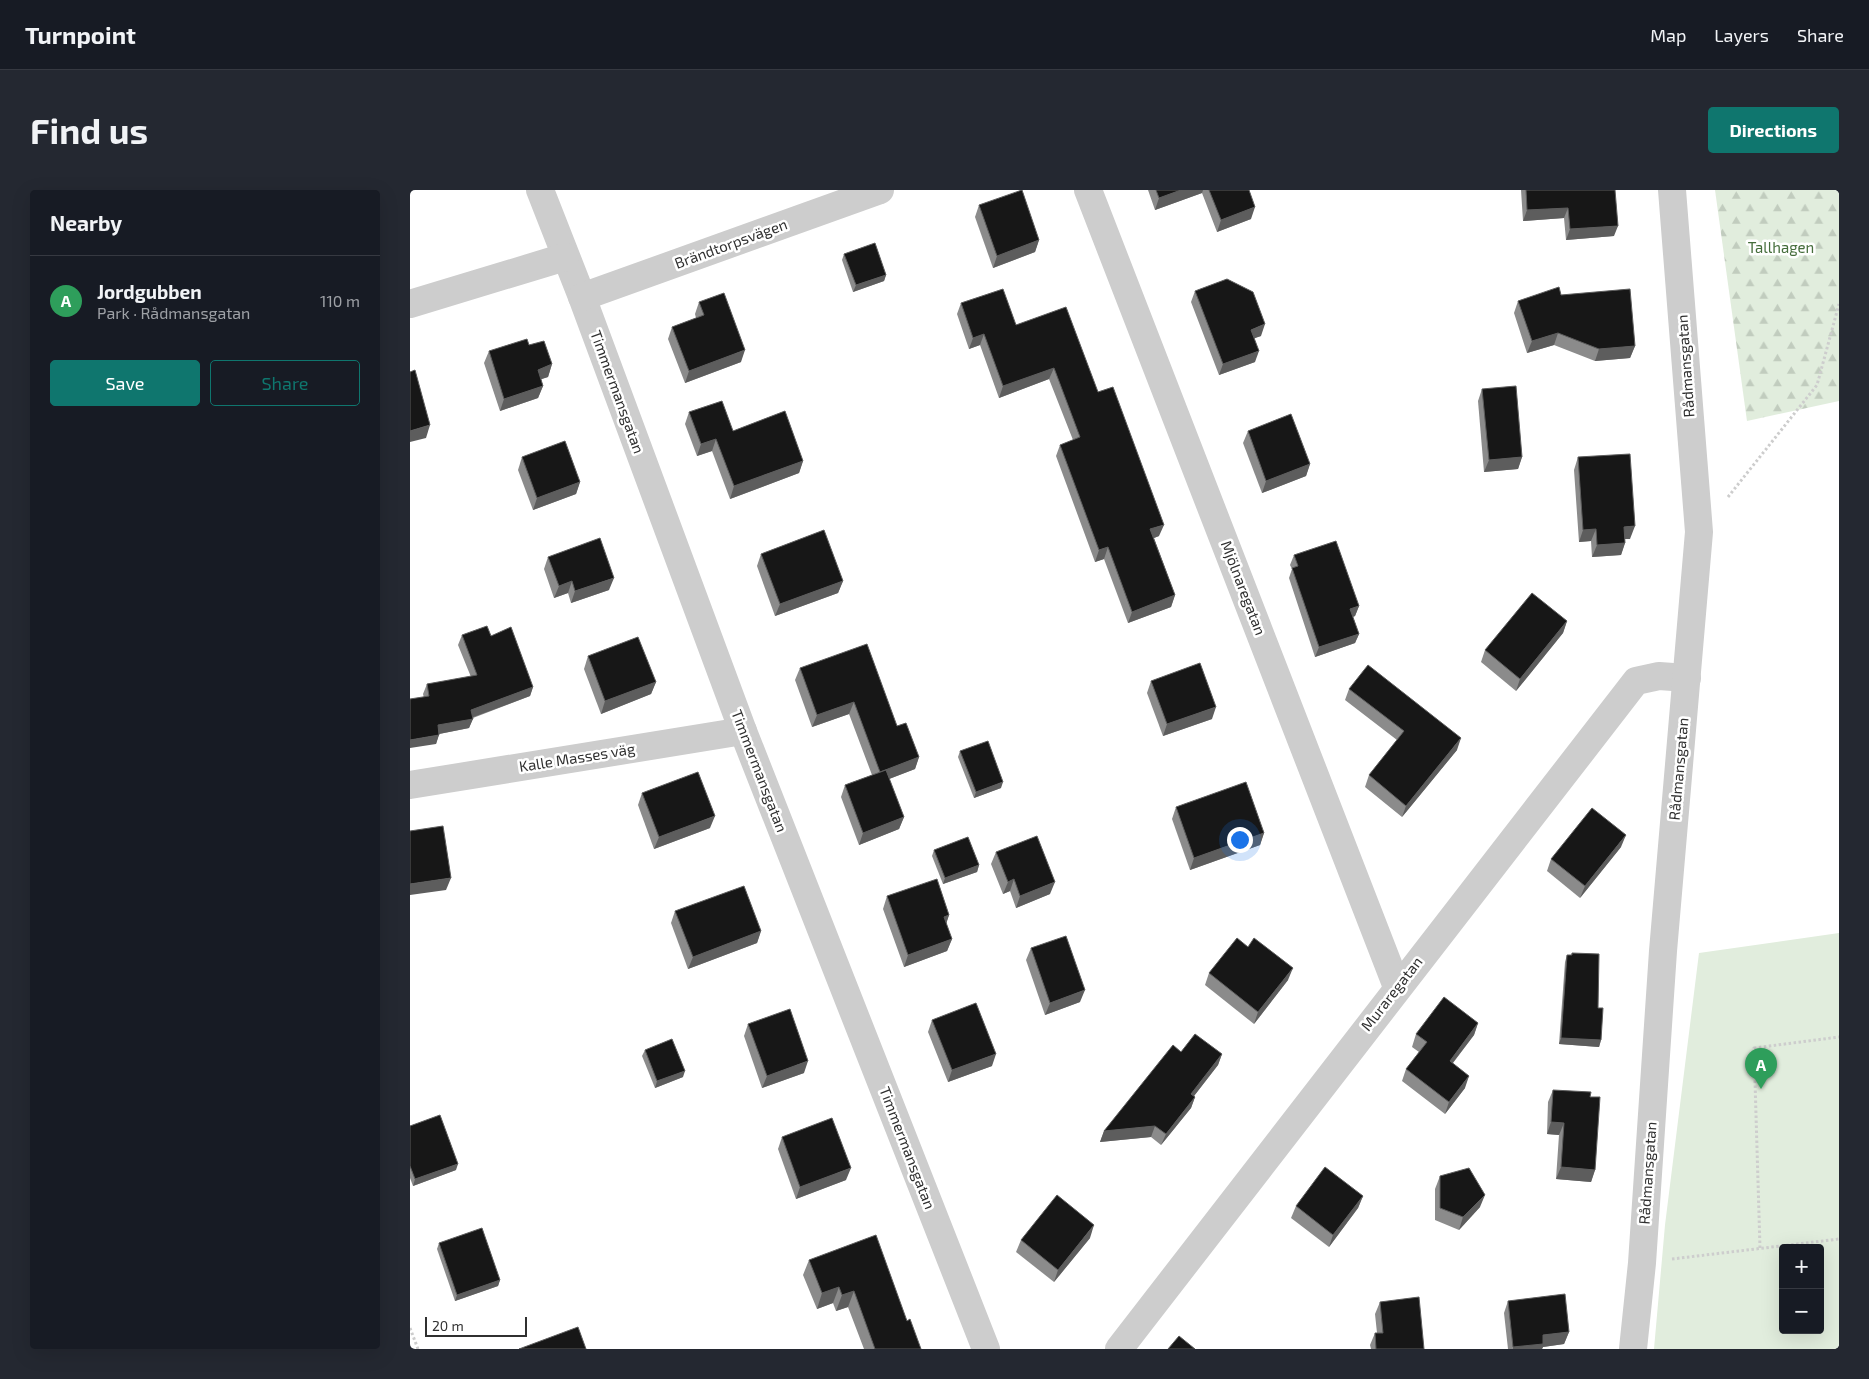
<!DOCTYPE html>
<meta charset="utf-8">
<style>
:root{--surface:#171b24;--page:#242831;--text:#f1f3f6;--muted:#9ea1a6;--line:#363941;--accent:#0f766e}
body{margin:0;font-family:"Exo 2",sans-serif;background:var(--page);color:var(--text)}
.controls{position:absolute;right:15px;bottom:15px;display:grid;overflow:hidden;border-radius:5px;box-shadow:0 5px 20px #0002}
.controls button{width:45px;height:45px;display:grid;place-items:center;padding:0;border:0;border-bottom:1px solid var(--line);background:var(--surface);color:var(--text);font:25px sans-serif}
.scale{position:absolute;left:15px;bottom:12px;width:102px;box-sizing:border-box;padding-left:5px;border:2px solid #303030;border-top:0;font-size:14px;line-height:18px;white-space:nowrap;color:#303030;-webkit-text-stroke:4px #fff;paint-order:stroke}
.you{position:absolute;left:829px;top:649px;width:18px;height:18px;margin:-12px;border:4px solid #fff;border-radius:50%;background:#1a73e8;box-shadow:0 0 0 8px #1a73e833}
.badge{display:grid;place-items:center;width:32px;height:32px;border-radius:50%;background:var(--accent);color:#fff;font-size:16px;font-weight:700}
.pin{position:absolute;translate:-50% -41px;filter:drop-shadow(0 1px 2px #0008)}
.pin::after{content:'';position:absolute;top:26px;width:18px;height:15px;background:inherit;clip-path:polygon(0 0,100% 0,50% 100%)}
.list{margin:0;padding:0;list-style:none}
h2{display:flex;justify-content:space-between;align-items:center;height:65px;margin:0;padding:0 20px;font-size:21px}
h2 small{font-size:16px;font-weight:400;color:var(--muted)}
.list li{display:grid;grid-template-columns:32px 1fr auto;gap:15px;align-items:center;box-sizing:border-box;height:90px;padding:0 20px;border-top:1px solid var(--line)}
.list b{display:block;font-size:19px;white-space:nowrap}
.list p{margin:0;font-size:16px;white-space:nowrap;color:var(--muted)}
.list em{font-size:16px;font-style:normal;color:var(--muted)}
.actions{display:flex;gap:10px;padding:15px 20px}
.actions a{flex:1;padding:11px 0;border:1px solid var(--accent);border-radius:5px;text-align:center;font-size:18px;color:var(--accent)}
.actions .main{background:var(--accent);color:#fff}
.map{position:relative;flex:none;width:1429px;height:1159px;overflow:hidden;border-radius:5px}
header{display:flex;align-items:center;gap:30px;box-sizing:border-box;height:70px;padding:0 25px;background:var(--surface);border-bottom:1px solid var(--line)}
header strong{font-size:24px}
nav{display:flex;gap:28px;margin-inline-start:auto;font-size:18px}
.intro{display:flex;align-items:center;justify-content:space-between;box-sizing:border-box;height:120px;padding:0 30px}
h1{margin:0;font-size:35px}
.button{padding:12px 22px;border-radius:5px;background:var(--accent);color:#fff;font-size:18px;font-weight:700}
main{display:flex;gap:30px;padding:0 30px}
aside{flex:1;background:var(--surface);border-radius:5px;box-shadow:0 5px 20px #0002}
.map>svg:first-child{display:block}
.green{fill:#e1eddd;fill-rule:evenodd}
.forest{fill:url(#forest-firs)}
.lines{fill:none;stroke-linecap:round;stroke-linejoin:round}
.path{stroke:#cdcdcd;stroke-width:3;stroke-dasharray:2.5 2.5;stroke-linecap:butt}
.minor{stroke:#cdcdcd;stroke-width:28}
.wall{fill:#8b8b8b}
.shaded-wall{fill:#5d5d5d}
.building{fill:#171717;stroke:#5d5d5d}
.labels{text-anchor:middle;stroke-width:5;stroke-linejoin:round;paint-order:stroke}
.street-label{font-size:15px;fill:#303030;stroke:#fff}
.park-label{font-size:15px;fill:#456d3b;stroke:#fff}
</style>
<header>
<strong>Turnpoint</strong>
<nav><a>Map</a><a>Layers</a><a>Share</a></nav>
</header>
<div class="intro"><h1>Find us</h1><a class="button">Directions</a></div>
<main>
<aside>
<h2>Nearby<small></small></h2>
<ul class="list">
<li><span class="badge" style="background:#2e9e5b">A</span><div><b>Jordgubben</b><p>Park · Rådmansgatan</p></div><em>110 m</em></li>
</ul>
<div class="actions"><a class="main">Save</a><a>Share</a></div>
</aside>
<div class="map">
<svg width="1429" height="1159" viewBox="0 0 1429 1159">
<defs>
<pattern id="forest-firs" width="22" height="20" patternUnits="userSpaceOnUse" patternTransform="scale(1.25)"><rect width="22" height="20" fill="#e1eddd"/><path d="M5 1l3.5 6h-7zM16 11l3.5 6h-7z" fill="#c1ccbe"/></pattern>
</defs>
<rect width="100%" height="100%" fill="#fff"/>
<path class="green" d="M1429 743V1159H1244L1255 1035 1289 763ZM1373 1058H1410V1140H1373Z"/>
<polygon class="forest" points="1305,0 1429,0 1429,211 1337,231"/>
<g class="lines">
<g class="path">
<polyline points="1318,307 1407,195 1429,114"/>
<polyline points="1350,1058 1344,858 1429,847"/>
<polyline points="1262,1069 1429,1049"/>
<polyline points="0,1138 8,1159"/>
</g>
<g class="minor">
<polyline points="130,0 172,107 333,541 576,1159"/>
<polyline points="678,0 987,797"/>
<polyline points="172,107 470,0"/>
<polyline points="0,114 155,67"/>
<polyline points="0,595 333,541"/>
<polyline points="709,1159 1226,491 1249,486 1277,488"/>
<polyline points="1223,1159 1232,1073 1253,761 1289,342 1262,0"/>
</g>
</g>
<g class="wall">
<polygon points="738,0 839,0 841,29 807,42 792,3 745,20"/>
<polygon points="1111,0 1205,0 1204,46 1156,50 1154,28 1113,31"/>
<polygon points="569,15 629,50 625,62 583,78 565,27"/>
<polygon points="434,64 476,85 474,91 443,102 432,70"/>
<polygon points="785,101 851,146 844,148 845,172 809,185 781,112"/>
<polygon points="1151,105 1225,156 1220,168 1185,171 1144,155 1117,163 1104,123 1108,111"/>
<polygon points="289,112 331,172 275,193 258,149 262,137 286,128 285,124"/>
<polygon points="551,113 606,135 688,202 749,346 744,348 765,405 761,417 718,433 694,369 685,372 646,266 650,255 663,250 639,189 589,208 570,155 559,159 547,124"/>
<polygon points="119,155 142,174 138,187 131,189 133,196 128,208 90,221 74,173 79,161"/>
<polygon points="1072,199 1112,267 1108,279 1074,282 1068,211"/>
<polygon points="279,222 393,271 389,283 320,309 302,261 287,266 275,234"/>
<polygon points="838,241 900,274 896,286 852,303 833,253"/>
<polygon points="112,267 170,292 166,304 123,320 108,280"/>
<polygon points="1168,267 1220,349 1215,349 1215,353 1211,365 1182,367 1181,351 1169,352 1164,280"/>
<polygon points="351,364 433,391 428,403 365,426 347,376"/>
<polygon points="884,365 949,416 945,426 943,427 949,444 945,453 905,467 879,388 882,379 880,375"/>
<polygon points="138,367 199,400 161,413 158,403 144,408 134,379"/>
<polygon points="1157,431 1153,443 1106,501 1071,472 1075,460"/>
<polygon points="52,445 81,446 123,497 120,506 63,528 59,538 29,544 26,554 13,504 17,494 61,487 48,455"/>
<polygon points="178,466 246,492 241,504 191,524 174,479"/>
<polygon points="390,478 487,536 509,567 505,579 479,589 494,627 489,639 449,655 431,607 435,595 462,585 439,524 402,537 385,490"/>
<polygon points="741,491 802,529 753,546 737,503"/>
<polygon points="939,499 1047,560 992,627 955,597 959,585 987,550 935,510"/>
<polygon points="550,561 591,598 564,608 548,567"/>
<polygon points="232,603 300,638 244,659 228,615"/>
<polygon points="766,617 854,643 850,655 780,680 762,629"/>
<polygon points="1211,657 1170,708 1137,681 1141,669"/>
<polygon points="524,660 569,675 567,682 533,694 522,666"/>
<polygon points="586,662 640,704 606,718 600,701 593,704 581,674"/>
<polygon points="477,706 539,725 536,734 542,749 537,761 494,777 473,719"/>
<polygon points="265,721 351,741 347,753 278,779 261,733"/>
<polygon points="621,758 670,812 635,825 616,770"/>
<polygon points="1162,763 1191,850 1189,857 1149,854 1155,772 1157,765 1161,765"/>
<polygon points="799,783 878,790 844,834 795,795"/>
<polygon points="522,830 582,876 538,892 518,842"/>
<polygon points="1068,833 1064,845 1043,873 1055,898 1035,924 992,891 996,879 1009,862 1002,857 1006,844"/>
<polygon points="338,834 394,883 352,898 334,846"/>
<polygon points="235,860 273,887 245,898 232,866"/>
<polygon points="771,862 812,864 808,875 784,906 785,907 781,918 751,955 741,947 690,952 694,941"/>
<polygon points="1143,900 1185,980 1181,992 1146,989 1149,945 1137,944 1138,912"/>
<polygon points="0,936 46,980 3,996 0,988"/>
<polygon points="372,947 436,990 386,1009 368,959"/>
<polygon points="1030,986 1070,1017 1049,1040 1025,1030 1025,999"/>
<polygon points="953,1006 948,1018 919,1057 881,1028 886,1016"/>
<polygon points="680,1048 644,1092 606,1062 611,1050"/>
<polygon points="29,1053 90,1090 88,1096 45,1111 27,1059"/>
<polygon points="399,1070 497,1131 511,1159 454,1159 438,1117 426,1121 423,1113 407,1119 393,1085"/>
<polygon points="1098,1111 1159,1142 1154,1154 1133,1157 1132,1159 1098,1159 1094,1123"/>
<polygon points="970,1112 1014,1159 961,1159 960,1155 965,1143 967,1143 965,1124"/>
</g>
<g class="shaded-wall">
<polygon points="771,0 793,0 792,3 745,20 749,8"/>
<polygon points="845,17 841,29 807,42 811,30"/>
<polygon points="1158,18 1154,28 1113,31 1117,20"/>
<polygon points="1208,36 1204,46 1156,50 1160,39"/>
<polygon points="629,50 625,62 583,78 587,66"/>
<polygon points="476,85 474,91 443,102 446,95"/>
<polygon points="855,134 851,146 837,151 841,140"/>
<polygon points="1148,143 1144,155 1117,163 1122,151"/>
<polygon points="574,144 570,155 559,159 563,148"/>
<polygon points="1225,156 1220,168 1185,171 1189,159"/>
<polygon points="335,160 331,172 275,193 279,181"/>
<polygon points="849,161 845,172 809,185 813,174"/>
<polygon points="142,174 138,187 123,192 128,180"/>
<polygon points="644,178 639,189 589,208 593,196"/>
<polygon points="133,196 128,208 90,221 94,209"/>
<polygon points="20,235 16,248 0,252 0,241"/>
<polygon points="306,249 302,261 287,266 291,254"/>
<polygon points="1112,267 1108,279 1074,282 1079,270"/>
<polygon points="393,271 389,283 320,309 324,296"/>
<polygon points="900,274 896,286 852,303 856,291"/>
<polygon points="170,292 166,304 123,320 127,308"/>
<polygon points="754,335 749,346 736,351 740,339"/>
<polygon points="1225,336 1220,349 1210,349 1214,337"/>
<polygon points="1186,339 1181,351 1169,352 1173,340"/>
<polygon points="1215,353 1211,365 1182,367 1187,355"/>
<polygon points="698,357 694,369 685,372 689,360"/>
<polygon points="204,388 199,400 161,413 165,401"/>
<polygon points="162,391 158,403 144,408 149,396"/>
<polygon points="433,391 428,403 365,426 370,414"/>
<polygon points="765,405 761,417 718,433 722,422"/>
<polygon points="949,416 945,426 937,429 940,419"/>
<polygon points="1157,431 1153,443 1106,501 1110,489"/>
<polygon points="949,444 945,453 905,467 909,457"/>
<polygon points="246,492 241,504 191,524 195,511"/>
<polygon points="123,497 120,506 58,529 63,529 59,538 24,545 28,535 61,520"/>
<polygon points="444,512 439,524 402,537 407,525"/>
<polygon points="806,517 802,529 753,546 757,534"/>
<polygon points="29,545 26,554 0,558 0,550"/>
<polygon points="1051,548 1047,560 992,627 996,616"/>
<polygon points="509,567 505,579 466,594 470,582"/>
<polygon points="593,592 591,598 564,608 566,602"/>
<polygon points="305,626 300,638 244,659 249,647"/>
<polygon points="494,627 489,639 449,655 453,643"/>
<polygon points="854,643 850,655 780,680 784,668"/>
<polygon points="1216,645 1211,657 1170,708 1175,696"/>
<polygon points="569,675 567,682 533,694 535,688"/>
<polygon points="41,688 36,700 0,705 0,694"/>
<polygon points="604,689 600,701 593,704 598,692"/>
<polygon points="645,692 640,704 606,718 610,706"/>
<polygon points="539,725 535,737 534,727"/>
<polygon points="351,741 347,753 278,779 283,767"/>
<polygon points="542,749 537,761 494,777 498,765"/>
<polygon points="883,778 878,790 844,834 848,822"/>
<polygon points="675,800 670,812 635,825 640,813"/>
<polygon points="1068,833 1064,845 1035,883 1040,871"/>
<polygon points="1151,848 1191,850 1189,857 1149,854"/>
<polygon points="586,864 582,876 538,892 542,880"/>
<polygon points="812,864 808,875 777,915 781,904"/>
<polygon points="398,871 394,883 352,898 357,886"/>
<polygon points="275,881 273,887 245,898 247,891"/>
<polygon points="1059,886 1055,898 1035,924 1039,912"/>
<polygon points="785,907 781,918 751,955 756,944"/>
<polygon points="1141,932 1154,933 1149,945 1137,944"/>
<polygon points="745,936 741,947 690,952 694,941"/>
<polygon points="48,974 46,980 3,996 5,989"/>
<polygon points="1151,977 1185,980 1181,992 1146,989"/>
<polygon points="441,978 436,990 386,1009 390,997"/>
<polygon points="1075,1005 1070,1017 1049,1040 1053,1027"/>
<polygon points="953,1006 948,1018 919,1057 923,1045"/>
<polygon points="684,1035 680,1048 644,1092 648,1080"/>
<polygon points="90,1090 88,1096 45,1111 47,1105"/>
<polygon points="429,1097 423,1113 407,1119 412,1103"/>
<polygon points="444,1101 438,1117 426,1121 432,1105"/>
<polygon points="1159,1142 1154,1154 1133,1157 1132,1159 1103,1159 1103,1157 1133,1145"/>
</g>
<g class="building">
<polygon points="612,0 629,50 587,66 569,15"/>
<polygon points="746,0 771,0 749,8"/>
<polygon points="799,0 839,0 845,17 811,30"/>
<polygon points="1116,0 1205,0 1208,36 1160,39 1158,18 1117,20"/>
<polygon points="465,53 476,85 446,95 434,64"/>
<polygon points="817,89 843,102 855,134 841,140 849,161 813,174 785,101"/>
<polygon points="1149,97 1151,105 1220,99 1225,156 1189,159 1148,143 1122,151 1108,111"/>
<polygon points="593,99 606,135 656,117 688,202 703,197 754,335 740,339 765,405 722,422 698,357 689,360 650,255 670,247 644,178 593,196 574,144 563,148 551,113"/>
<polygon points="314,103 335,160 279,181 262,137 294,125 289,112"/>
<polygon points="117,149 119,155 134,151 142,174 128,180 133,196 94,209 79,161"/>
<polygon points="5,180 20,235 0,241 0,182"/>
<polygon points="1106,196 1112,267 1079,270 1072,199"/>
<polygon points="312,211 323,241 375,221 393,271 324,296 306,249 291,254 279,222"/>
<polygon points="881,224 900,274 856,291 838,241"/>
<polygon points="155,251 170,292 127,308 112,267"/>
<polygon points="1220,264 1225,336 1214,337 1215,353 1187,355 1186,339 1173,340 1168,267"/>
<polygon points="414,340 433,391 370,414 351,364"/>
<polygon points="190,348 204,388 165,401 162,391 149,396 138,367"/>
<polygon points="926,351 949,416 940,419 949,444 909,457 882,378 888,376 884,365"/>
<polygon points="1122,403 1157,431 1110,489 1075,460"/>
<polygon points="77,436 81,446 101,437 123,497 61,520 63,529 28,535 29,545 0,550 0,509 19,506 17,494 67,485 52,445"/>
<polygon points="228,447 246,492 195,511 178,466"/>
<polygon points="457,454 487,536 496,533 509,567 470,582 444,512 407,525 390,478"/>
<polygon points="790,473 806,517 757,534 741,491"/>
<polygon points="958,475 1051,548 996,616 959,585 994,541 939,499"/>
<polygon points="578,551 593,592 566,602 550,561"/>
<polygon points="476,580 494,627 453,643 435,595"/>
<polygon points="288,582 305,626 249,647 232,603"/>
<polygon points="836,592 854,643 784,668 766,617"/>
<polygon points="1182,618 1216,645 1175,696 1141,669"/>
<polygon points="33,636 41,688 0,694 0,641"/>
<polygon points="627,646 645,692 610,706 604,689 598,692 586,662"/>
<polygon points="558,647 569,675 535,688 524,660"/>
<polygon points="527,689 539,725 534,727 542,749 498,765 477,706"/>
<polygon points="334,696 351,741 283,767 265,721"/>
<polygon points="656,746 675,800 640,813 621,758"/>
<polygon points="827,748 838,757 844,748 883,778 848,822 799,783"/>
<polygon points="1162,763 1189,764 1188,818 1193,818 1191,850 1151,848 1157,765 1162,765"/>
<polygon points="1034,807 1068,833 1040,871 1059,886 1039,912 996,879 1017,852 1006,844"/>
<polygon points="566,813 586,864 542,880 522,830"/>
<polygon points="380,819 398,871 357,886 338,834"/>
<polygon points="785,844 812,864 781,904 785,907 756,944 745,936 694,941 763,855 771,862"/>
<polygon points="262,849 275,881 247,891 235,860"/>
<polygon points="1143,900 1181,902 1180,907 1190,907 1185,980 1151,977 1154,933 1141,932"/>
<polygon points="30,925 48,974 5,989 0,976 0,936"/>
<polygon points="422,928 441,978 390,997 372,947"/>
<polygon points="915,977 953,1006 923,1045 886,1016"/>
<polygon points="1059,978 1075,1005 1053,1027 1030,1018 1030,986"/>
<polygon points="647,1005 684,1035 648,1080 611,1050"/>
<polygon points="72,1038 90,1090 47,1105 29,1053"/>
<polygon points="466,1045 497,1131 500,1129 511,1159 465,1159 444,1101 432,1105 429,1097 412,1103 399,1070"/>
<polygon points="1155,1104 1159,1142 1133,1145 1133,1154 1103,1157 1098,1111"/>
<polygon points="1009,1107 1014,1159 966,1159 965,1143 973,1143 970,1112"/>
<polygon points="168,1137 176,1159 109,1159"/>
<polygon points="769,1146 785,1159 758,1159"/>
</g>
<g class="labels">
<g class="street-label">
<text transform="translate(321 54) rotate(-20)" y="5">Brändtorpsvägen</text>
<text transform="translate(1276 176) rotate(-94)" y="5">Rådmansgatan</text>
<text transform="translate(207 202) rotate(70)" y="5">Timmermansgatan</text>
<text transform="translate(833 398) rotate(69)" y="5">Mjölnaregatan</text>
<text transform="translate(167 568) rotate(-9)" y="5">Kalle Masses väg</text>
<text transform="translate(1269 579) rotate(-85)" y="5">Rådmansgatan</text>
<text transform="translate(349 581) rotate(69)" y="5">Timmermansgatan</text>
<text transform="translate(982 804) rotate(-52)" y="5">Muraregatan</text>
<text transform="translate(497 958) rotate(69)" y="5">Timmermansgatan</text>
<text transform="translate(1238 983) rotate(-86)" y="5">Rådmansgatan</text>
</g>
<g class="park-label">
<text x="1371" y="63">Tallhagen</text>
</g>
</g>
</svg>
<div class="controls">
<button>+</button>
<button>−</button>
</div>
<div class="scale">20 m</div>
<div class="you"></div>
<div class="pin badge" style="left:1351px;top:899px;background:#2e9e5b">A</div>
</div>
</main>
